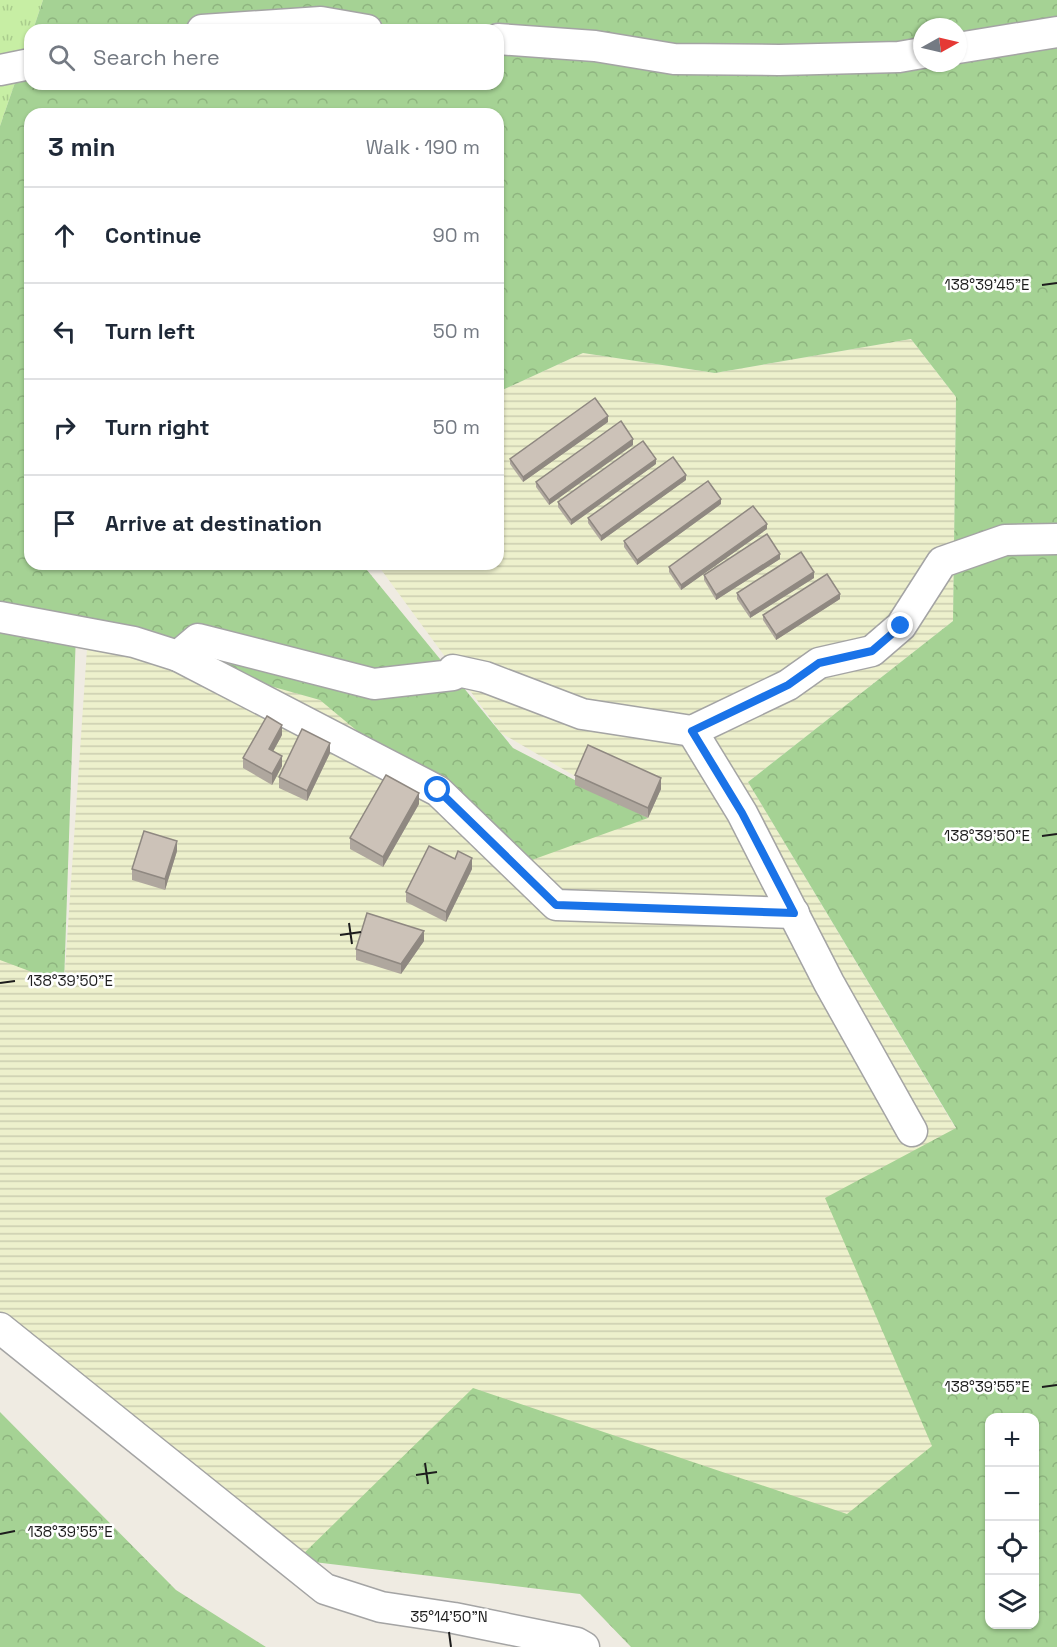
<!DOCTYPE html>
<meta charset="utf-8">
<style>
:root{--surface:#fff;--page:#f2f2f3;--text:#1f2937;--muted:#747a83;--line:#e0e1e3}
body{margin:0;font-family:"Space Grotesk",sans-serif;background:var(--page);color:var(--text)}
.controls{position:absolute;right:18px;bottom:18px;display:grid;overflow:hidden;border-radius:12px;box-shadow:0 2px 4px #0004}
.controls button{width:54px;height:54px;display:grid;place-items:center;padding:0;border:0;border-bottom:2px solid var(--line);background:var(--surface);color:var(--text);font:30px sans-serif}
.compass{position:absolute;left:913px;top:18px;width:54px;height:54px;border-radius:50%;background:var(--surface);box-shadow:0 2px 4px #0004;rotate:82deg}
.stop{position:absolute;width:18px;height:18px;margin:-14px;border:4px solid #1a73e8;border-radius:50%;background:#fff}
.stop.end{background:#1a73e8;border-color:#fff;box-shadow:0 2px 6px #0008}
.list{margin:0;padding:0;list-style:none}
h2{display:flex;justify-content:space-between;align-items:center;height:78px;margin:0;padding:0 24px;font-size:26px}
h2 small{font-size:20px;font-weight:400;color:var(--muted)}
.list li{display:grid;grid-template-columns:39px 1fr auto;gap:18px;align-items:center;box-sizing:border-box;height:96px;padding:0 24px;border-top:2px solid var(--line)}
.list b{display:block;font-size:22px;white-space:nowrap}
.list em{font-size:20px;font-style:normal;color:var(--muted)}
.icon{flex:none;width:33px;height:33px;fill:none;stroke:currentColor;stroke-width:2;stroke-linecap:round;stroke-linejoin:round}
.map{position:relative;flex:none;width:1057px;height:1647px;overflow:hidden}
.search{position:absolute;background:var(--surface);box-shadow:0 2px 4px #0004;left:24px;top:24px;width:480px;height:66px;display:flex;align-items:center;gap:15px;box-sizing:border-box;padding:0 21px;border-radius:18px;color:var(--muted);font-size:22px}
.panel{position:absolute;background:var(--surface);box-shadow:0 2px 4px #0004;left:24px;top:108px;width:480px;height:462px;border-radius:18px}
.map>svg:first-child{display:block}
.farmland{fill:url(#farmland-rules)}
.grass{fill:url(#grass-tufts)}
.forest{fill:url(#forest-crowns);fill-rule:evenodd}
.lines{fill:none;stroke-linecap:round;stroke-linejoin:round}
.street-casing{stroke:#a4a4a4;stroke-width:33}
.street{stroke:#fff;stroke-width:30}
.wall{fill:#afa79e}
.shaded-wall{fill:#8f8881}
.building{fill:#ccc2b8;stroke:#8f8881;stroke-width:1.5}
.route{stroke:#1a73e8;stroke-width:8}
.ticks{fill:none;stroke:#1d1d1d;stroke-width:2}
.ticks-label{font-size:15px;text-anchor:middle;fill:#1d1d1d;stroke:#fff;stroke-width:5;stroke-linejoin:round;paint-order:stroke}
</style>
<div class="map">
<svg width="1057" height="1647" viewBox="0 0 1057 1647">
<defs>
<pattern id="farmland-rules" width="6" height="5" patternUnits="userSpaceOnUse" patternTransform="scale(1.5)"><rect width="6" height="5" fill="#edf0cc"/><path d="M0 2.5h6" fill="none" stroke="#cbcdaf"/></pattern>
<pattern id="grass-tufts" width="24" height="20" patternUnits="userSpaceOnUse" patternTransform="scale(1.5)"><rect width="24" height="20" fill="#c7eea4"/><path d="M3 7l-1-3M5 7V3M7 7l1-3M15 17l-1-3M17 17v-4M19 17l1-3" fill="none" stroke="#aacc8d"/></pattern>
<pattern id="forest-crowns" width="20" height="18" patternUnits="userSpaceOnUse" patternTransform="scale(1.5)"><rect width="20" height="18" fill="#a5d294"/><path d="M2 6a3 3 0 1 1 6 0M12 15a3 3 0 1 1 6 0" fill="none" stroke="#8eb47f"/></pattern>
</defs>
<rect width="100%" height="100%" fill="#efebe2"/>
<polygon class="farmland" points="911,339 956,397 953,621 748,782 956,1129 946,1457 864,1527 297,1560 0,1321 0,956 64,984 88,634 320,700 647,818 501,733 377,564 498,564 498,392 583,353 715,373"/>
<polygon class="grass" points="0,0 43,0 33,30 30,30 30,39 0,126"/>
<g class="forest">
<path d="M43 0H1057V1647H631L580 1594 297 1560 473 1388 847 1514 932 1446 825 1198 956 1128 748 782 953 621 956 397 911 339 715 373 583 353 498 392V114H30V564H362L513 748 648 818 518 865 320 700 76 632 64 984 0 960V126L30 39V84H498V30H33ZM922 27H958V63H922ZM990 1418H1034V1624H990Z"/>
<polygon points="0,1412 176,1590 266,1647 0,1647"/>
</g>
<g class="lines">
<defs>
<g id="street">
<polyline points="202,30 321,22 367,30"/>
<polyline points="498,39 595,46 674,59 779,60 899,57 922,53"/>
<polyline points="958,48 1057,32"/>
<polyline points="0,70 30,64"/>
<polyline points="0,617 134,642 178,656 198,639 374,684 453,675 453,670 485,677 582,714 692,731 788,685 819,663 872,651 901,626 942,562 1005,540 1057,539"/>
<polyline points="178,656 438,791 556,905 794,913"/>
<polyline points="692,731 742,813 829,983 912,1131"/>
<polyline points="0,1328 325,1589 381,1607 454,1618 577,1643 584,1647"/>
</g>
</defs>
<use href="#street" class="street-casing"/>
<use href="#street" class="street"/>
</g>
<g class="wall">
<polygon points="608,422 523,482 510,464 510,459"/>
<polygon points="633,445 549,505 536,487 536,482"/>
<polygon points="656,464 571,525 558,507 558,502"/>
<polygon points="686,480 601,541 588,523 588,518"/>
<polygon points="721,504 637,565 624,547 624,541"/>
<polygon points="767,529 681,590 669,572 669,567"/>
<polygon points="780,559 716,600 704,580 704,575"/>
<polygon points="814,578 750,618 737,599 737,593"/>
<polygon points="840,599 776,640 763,620 763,615"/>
<polygon points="282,735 273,751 282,766 272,785 243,768 243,758"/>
<polygon points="330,753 307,801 279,788 279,777"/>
<polygon points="575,775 661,789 648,818 575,785"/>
<polygon points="419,804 383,867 350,849 350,838"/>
<polygon points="177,851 165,890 132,880 132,869"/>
<polygon points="472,869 446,922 406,902 406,892"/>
<polygon points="424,941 401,974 356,960 356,949"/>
</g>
<g class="shaded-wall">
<polygon points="608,416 608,422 523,482 523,477"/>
<polygon points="633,439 633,445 549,505 549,500"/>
<polygon points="656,459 656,464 571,525 571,520"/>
<polygon points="686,475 686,480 601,541 601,536"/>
<polygon points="721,499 721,504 637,565 637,560"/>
<polygon points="767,524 767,529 681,590 681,585"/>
<polygon points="780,554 780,559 716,600 716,595"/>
<polygon points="814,572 814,578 750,618 750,613"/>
<polygon points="840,594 840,599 776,640 776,635"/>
<polygon points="282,725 282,735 269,759 269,749"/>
<polygon points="330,743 330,753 307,801 307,791"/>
<polygon points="282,756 282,766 272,785 272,774"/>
<polygon points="661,778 661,789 648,818 648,808"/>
<polygon points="419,793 419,804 383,867 383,857"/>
<polygon points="177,841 177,851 165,890 165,879"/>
<polygon points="472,858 472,869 446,922 446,912"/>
<polygon points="424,931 424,941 401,974 401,964"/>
</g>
<g class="building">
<polygon points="595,398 608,416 523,477 510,459"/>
<polygon points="621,421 633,439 549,500 536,482"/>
<polygon points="643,441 656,459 571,520 558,502"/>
<polygon points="673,457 686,475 601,536 588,518"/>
<polygon points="708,481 721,499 637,560 624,541"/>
<polygon points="753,506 767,524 681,585 669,567"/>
<polygon points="767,534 780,554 716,595 704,575"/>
<polygon points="801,552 814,572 750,613 737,593"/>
<polygon points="827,574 840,594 776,635 763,615"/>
<polygon points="267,716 282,725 269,749 282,756 272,774 243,758"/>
<polygon points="302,729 330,743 307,791 279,777"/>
<polygon points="588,745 661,778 648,808 575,775"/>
<polygon points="386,775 419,793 383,857 350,838"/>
<polygon points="144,831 177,841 165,879 132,869"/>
<polygon points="429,846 455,859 458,851 472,858 446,912 406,892"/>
<polygon points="367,913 424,931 401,964 356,949"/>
</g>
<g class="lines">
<polyline class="route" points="438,790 556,905 794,913 742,813 692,731 788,685 819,663 872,651 901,626"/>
</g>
<path class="ticks" d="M1042 285 1057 283M1042 836 1057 834M349 923 352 944M340 935 361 932M0 983 15 981M1042 1387 1057 1385M425 1463 428 1484M416 1475 437 1472M0 1534 15 1531M449 1632 451 1647"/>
<g class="ticks-label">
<text x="987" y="290">138°39'45"E</text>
<text x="987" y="841">138°39'50"E</text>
<text x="70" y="986">138°39'50"E</text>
<text x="987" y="1392">138°39'55"E</text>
<text x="70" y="1537">138°39'55"E</text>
<text x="449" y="1622">35°14'50"N</text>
</g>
</svg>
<div class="controls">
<button>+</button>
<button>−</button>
<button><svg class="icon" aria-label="locate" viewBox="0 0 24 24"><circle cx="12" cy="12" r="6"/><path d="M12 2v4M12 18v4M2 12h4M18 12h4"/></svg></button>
<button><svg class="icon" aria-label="layers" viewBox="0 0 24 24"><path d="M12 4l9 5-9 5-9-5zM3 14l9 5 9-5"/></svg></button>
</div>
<svg class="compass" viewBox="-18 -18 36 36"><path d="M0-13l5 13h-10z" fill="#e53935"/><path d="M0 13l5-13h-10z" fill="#747a83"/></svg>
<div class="stop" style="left:438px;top:790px"></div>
<div class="stop end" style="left:901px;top:626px"></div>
<div class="search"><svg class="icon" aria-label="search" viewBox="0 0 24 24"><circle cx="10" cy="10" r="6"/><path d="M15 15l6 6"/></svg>Search here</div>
<section class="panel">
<h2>3 min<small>Walk · 190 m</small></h2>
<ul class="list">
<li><svg class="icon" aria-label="ahead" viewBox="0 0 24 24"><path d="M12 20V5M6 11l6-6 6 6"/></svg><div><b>Continue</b></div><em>90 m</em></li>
<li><svg class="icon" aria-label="left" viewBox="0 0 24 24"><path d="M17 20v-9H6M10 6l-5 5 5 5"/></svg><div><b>Turn left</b></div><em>50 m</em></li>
<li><svg class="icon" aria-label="right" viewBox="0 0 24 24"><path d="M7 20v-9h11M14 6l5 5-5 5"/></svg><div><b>Turn right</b></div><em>50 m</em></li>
<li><svg class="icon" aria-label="arrive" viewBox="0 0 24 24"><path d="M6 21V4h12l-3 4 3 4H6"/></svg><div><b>Arrive at destination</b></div></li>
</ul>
</section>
</div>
